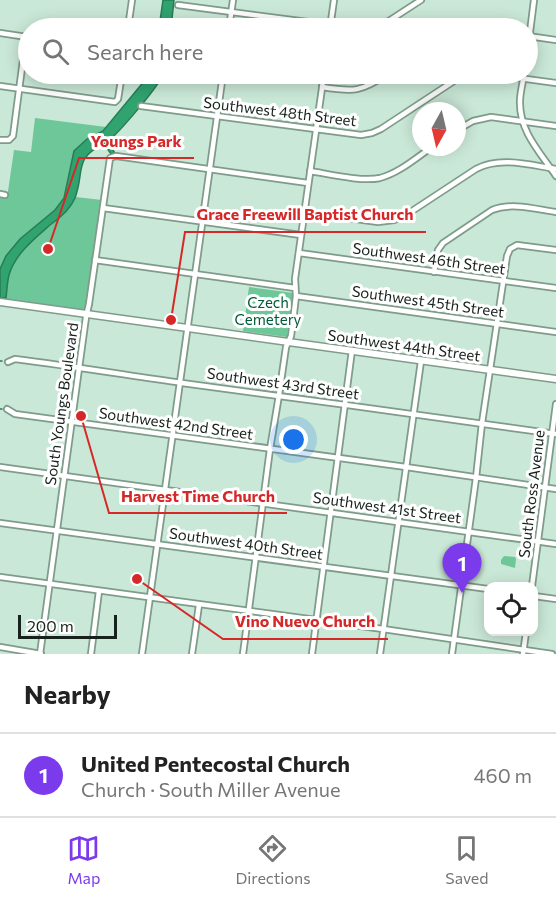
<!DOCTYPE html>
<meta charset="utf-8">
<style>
:root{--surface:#fff;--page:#f2f2f2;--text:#222;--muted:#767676;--line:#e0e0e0;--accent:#7c3aed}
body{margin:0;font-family:Commissioner,sans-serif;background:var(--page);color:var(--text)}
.controls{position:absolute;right:18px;bottom:18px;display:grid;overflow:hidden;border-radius:12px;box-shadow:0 3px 15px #0003}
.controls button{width:54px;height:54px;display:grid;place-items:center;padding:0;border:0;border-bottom:2px solid var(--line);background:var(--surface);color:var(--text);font:30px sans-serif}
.compass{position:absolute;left:412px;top:102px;width:54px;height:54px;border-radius:50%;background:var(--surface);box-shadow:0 3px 15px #0003;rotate:188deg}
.scale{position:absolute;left:18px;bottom:15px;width:99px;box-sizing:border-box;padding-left:6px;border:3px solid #17221c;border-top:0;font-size:16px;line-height:21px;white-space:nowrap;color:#17221c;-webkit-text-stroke:4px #fff;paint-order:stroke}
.you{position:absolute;left:294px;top:440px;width:21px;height:21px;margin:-15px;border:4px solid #fff;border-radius:50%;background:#1a73e8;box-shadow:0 0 0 9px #1a73e833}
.badge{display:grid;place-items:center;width:39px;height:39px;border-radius:50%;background:var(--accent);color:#fff;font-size:20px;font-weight:700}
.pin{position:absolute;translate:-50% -50px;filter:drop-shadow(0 2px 3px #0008)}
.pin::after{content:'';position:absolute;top:32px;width:21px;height:18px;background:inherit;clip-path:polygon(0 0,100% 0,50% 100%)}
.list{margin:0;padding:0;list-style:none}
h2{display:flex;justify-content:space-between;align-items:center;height:78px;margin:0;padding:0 24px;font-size:26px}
h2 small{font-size:20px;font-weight:400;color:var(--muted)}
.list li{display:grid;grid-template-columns:39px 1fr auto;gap:18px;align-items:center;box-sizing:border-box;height:84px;padding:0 24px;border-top:2px solid var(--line)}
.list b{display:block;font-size:22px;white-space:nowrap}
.list p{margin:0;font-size:20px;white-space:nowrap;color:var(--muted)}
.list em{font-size:20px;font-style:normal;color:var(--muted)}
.icon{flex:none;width:33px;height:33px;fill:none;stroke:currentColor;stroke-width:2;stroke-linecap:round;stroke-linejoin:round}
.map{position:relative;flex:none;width:556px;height:654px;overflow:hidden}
.search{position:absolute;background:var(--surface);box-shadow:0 3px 15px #0003;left:18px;right:18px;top:18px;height:66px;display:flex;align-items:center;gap:15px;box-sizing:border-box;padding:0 21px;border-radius:33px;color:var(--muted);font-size:22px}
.sheet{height:162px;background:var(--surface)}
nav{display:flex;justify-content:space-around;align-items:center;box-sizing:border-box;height:84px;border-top:2px solid var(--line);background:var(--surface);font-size:16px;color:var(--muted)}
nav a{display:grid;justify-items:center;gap:3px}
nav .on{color:var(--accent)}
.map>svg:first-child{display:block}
.green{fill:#6ec798}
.water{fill:#30a36f;stroke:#287c56;stroke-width:1.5}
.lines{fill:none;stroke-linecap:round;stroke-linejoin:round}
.stream{stroke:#287c56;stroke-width:1.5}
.minor-casing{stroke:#7f9b8a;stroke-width:8}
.major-casing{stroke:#7f9b8a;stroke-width:9}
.minor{stroke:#fff;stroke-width:4.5}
.major{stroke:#fff;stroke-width:6}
.labels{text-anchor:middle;stroke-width:6;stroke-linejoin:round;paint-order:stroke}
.street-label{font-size:15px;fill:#17221c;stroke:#fff}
.park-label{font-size:15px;fill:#005b38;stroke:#fff}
.leader{fill:none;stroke:#d62828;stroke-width:2}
.callout-dot{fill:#d62828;stroke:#fff;stroke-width:2}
.callout-label{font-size:16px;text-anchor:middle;font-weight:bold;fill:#d62828;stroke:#fff;stroke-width:6;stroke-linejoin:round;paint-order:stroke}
</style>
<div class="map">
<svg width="556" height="654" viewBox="0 0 556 654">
<rect width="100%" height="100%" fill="#cae8d7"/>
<g class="green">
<polygon points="35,118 106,127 103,131 87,139 74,151 66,192 76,197 102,200 86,308 85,310 0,298 0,198 7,198 14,150 31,152"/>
<polygon points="249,287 293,293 287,337 243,331"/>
<polygon points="504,556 515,557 516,559 515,568 501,564 501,560"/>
</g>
<g class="water">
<polygon points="163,0 174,0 171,28 159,28"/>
<path d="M150 74H163C160 85 118 134 107 142L115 153 111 154 104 144C73 158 85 172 75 198 70 210 60 218 50 225 34 239 15 254 9 275 7 283 7 291 6 298H0V269L6 256 20 239 55 210 64 198 74 151 87 139 103 131Z"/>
</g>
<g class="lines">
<g class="stream">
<polyline points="0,361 2,361"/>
<polyline points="0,409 2,409"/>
</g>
<defs>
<g id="minor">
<polyline points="178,5 331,25"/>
<polyline points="128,28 132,0"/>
<polyline points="229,28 233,0"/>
<polyline points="330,28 334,0"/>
<polyline points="378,28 421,0"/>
<polyline points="466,28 475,28"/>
<polyline points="0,33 27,37"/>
<polyline points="528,36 556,40"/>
<polyline points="528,48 534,0"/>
<polyline points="294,74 323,78"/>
<polyline points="489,74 556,83"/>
<path d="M524 74C523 83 520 92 520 101 519 131 540 152 556 176"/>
<polyline points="0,86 115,102 118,99 122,74"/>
<path d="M322 87C354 92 361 92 388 74"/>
<polyline points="141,106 361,135 372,133 381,129 457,79 472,74"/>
<polyline points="457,130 473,121 491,117 556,126"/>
<polyline points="0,140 9,140 13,136 26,37"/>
<path d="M310 171C329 174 362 182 380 178 399 173 416 158 432 147"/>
<polyline points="0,194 5,195"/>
<polyline points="103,208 301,235"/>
<path d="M304 212 378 222 394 220 406 215 476 169C500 156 530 165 556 169"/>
<polyline points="299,253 556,288"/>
<polyline points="95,260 295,288"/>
<path d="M434 272 438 250 443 243 492 210C512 202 535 209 556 212"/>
<polyline points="296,296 556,332"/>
<path d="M8 362 15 359C71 366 126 375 182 383 307 399 431 417 556 434"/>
<polyline points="7,409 15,414 406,467 556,489"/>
<polyline points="0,467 556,544"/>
<polyline points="0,523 488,589"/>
<polyline points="0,577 383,629 552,654"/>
<polyline points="532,586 556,404"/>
<polyline points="534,596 556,599"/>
<polyline points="0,647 41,654"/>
<polyline points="40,654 86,317 89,304 110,158 116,156 308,183"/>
<polyline points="91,654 99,591"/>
<polyline points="142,654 223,74"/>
<polyline points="192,654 199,605"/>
<polyline points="243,654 270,449 279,395 286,347 291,336 294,313 296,296 295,279 324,74"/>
<polyline points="312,654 352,350"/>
<polyline points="380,654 421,361"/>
<polyline points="452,654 476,478 482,423 507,256 510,249 517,245 556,250"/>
<polyline points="523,654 526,632"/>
</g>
<polyline id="major" points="0,302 556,379"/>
</defs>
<use href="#minor" class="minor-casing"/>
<use href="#major" class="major-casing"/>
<use href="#minor" class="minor"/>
<use href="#major" class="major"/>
</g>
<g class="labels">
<g class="street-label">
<text transform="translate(280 112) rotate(7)" y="5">Southwest 48th Street</text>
<text transform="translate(429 259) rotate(8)" y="5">Southwest 46th Street</text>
<text transform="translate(428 302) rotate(8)" y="5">Southwest 45th Street</text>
<text transform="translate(404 346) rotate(8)" y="5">Southwest 44th Street</text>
<text transform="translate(283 384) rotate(8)" y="5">Southwest 43rd Street</text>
<text transform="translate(62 404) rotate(-82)" y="5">South Youngs Boulevard</text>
<text transform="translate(176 424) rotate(8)" y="5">Southwest 42nd Street</text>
<text transform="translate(532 494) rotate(-83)" y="5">South Ross Avenue</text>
<text transform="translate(387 508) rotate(8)" y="5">Southwest 41st Street</text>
<text transform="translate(246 544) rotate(8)" y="5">Southwest 40th Street</text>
</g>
<g class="park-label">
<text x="268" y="308">Czech<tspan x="268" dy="17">Cemetery</tspan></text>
</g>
</g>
<path class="leader" d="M48 249L79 158H194M171 320L185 232H426M81 416L109 513H287M137 579L223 639H388"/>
<g class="callout-dot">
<circle cx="48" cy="249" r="6"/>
<circle cx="171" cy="320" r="6"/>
<circle cx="81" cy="416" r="6"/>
<circle cx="137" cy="579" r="6"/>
</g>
<g class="callout-label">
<text x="136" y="147">Youngs Park</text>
<text x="305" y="220">Grace Freewill Baptist Church</text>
<text x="198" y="502">Harvest Time Church</text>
<text x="305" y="627">Vino Nuevo Church</text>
</g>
</svg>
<div class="controls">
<button><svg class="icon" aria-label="locate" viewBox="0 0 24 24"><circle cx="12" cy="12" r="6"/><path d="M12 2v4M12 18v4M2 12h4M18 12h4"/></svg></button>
</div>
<svg class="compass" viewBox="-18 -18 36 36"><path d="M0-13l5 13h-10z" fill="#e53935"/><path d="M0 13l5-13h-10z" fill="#767676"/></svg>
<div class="scale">200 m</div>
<div class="you"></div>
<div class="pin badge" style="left:462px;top:593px">1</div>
<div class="search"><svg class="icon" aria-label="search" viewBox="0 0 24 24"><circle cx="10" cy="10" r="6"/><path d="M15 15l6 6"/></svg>Search here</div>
</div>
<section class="sheet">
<h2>Nearby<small></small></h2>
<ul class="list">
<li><span class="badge">1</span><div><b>United Pentecostal Church</b><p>Church · South Miller Avenue</p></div><em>460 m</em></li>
</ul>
</section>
<nav>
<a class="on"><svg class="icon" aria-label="map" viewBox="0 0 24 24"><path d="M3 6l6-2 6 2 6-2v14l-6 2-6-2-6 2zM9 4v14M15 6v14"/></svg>Map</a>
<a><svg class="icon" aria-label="directions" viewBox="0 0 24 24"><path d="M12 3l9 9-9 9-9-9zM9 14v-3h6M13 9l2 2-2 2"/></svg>Directions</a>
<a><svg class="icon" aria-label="saved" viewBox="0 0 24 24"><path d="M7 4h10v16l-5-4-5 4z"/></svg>Saved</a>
</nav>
